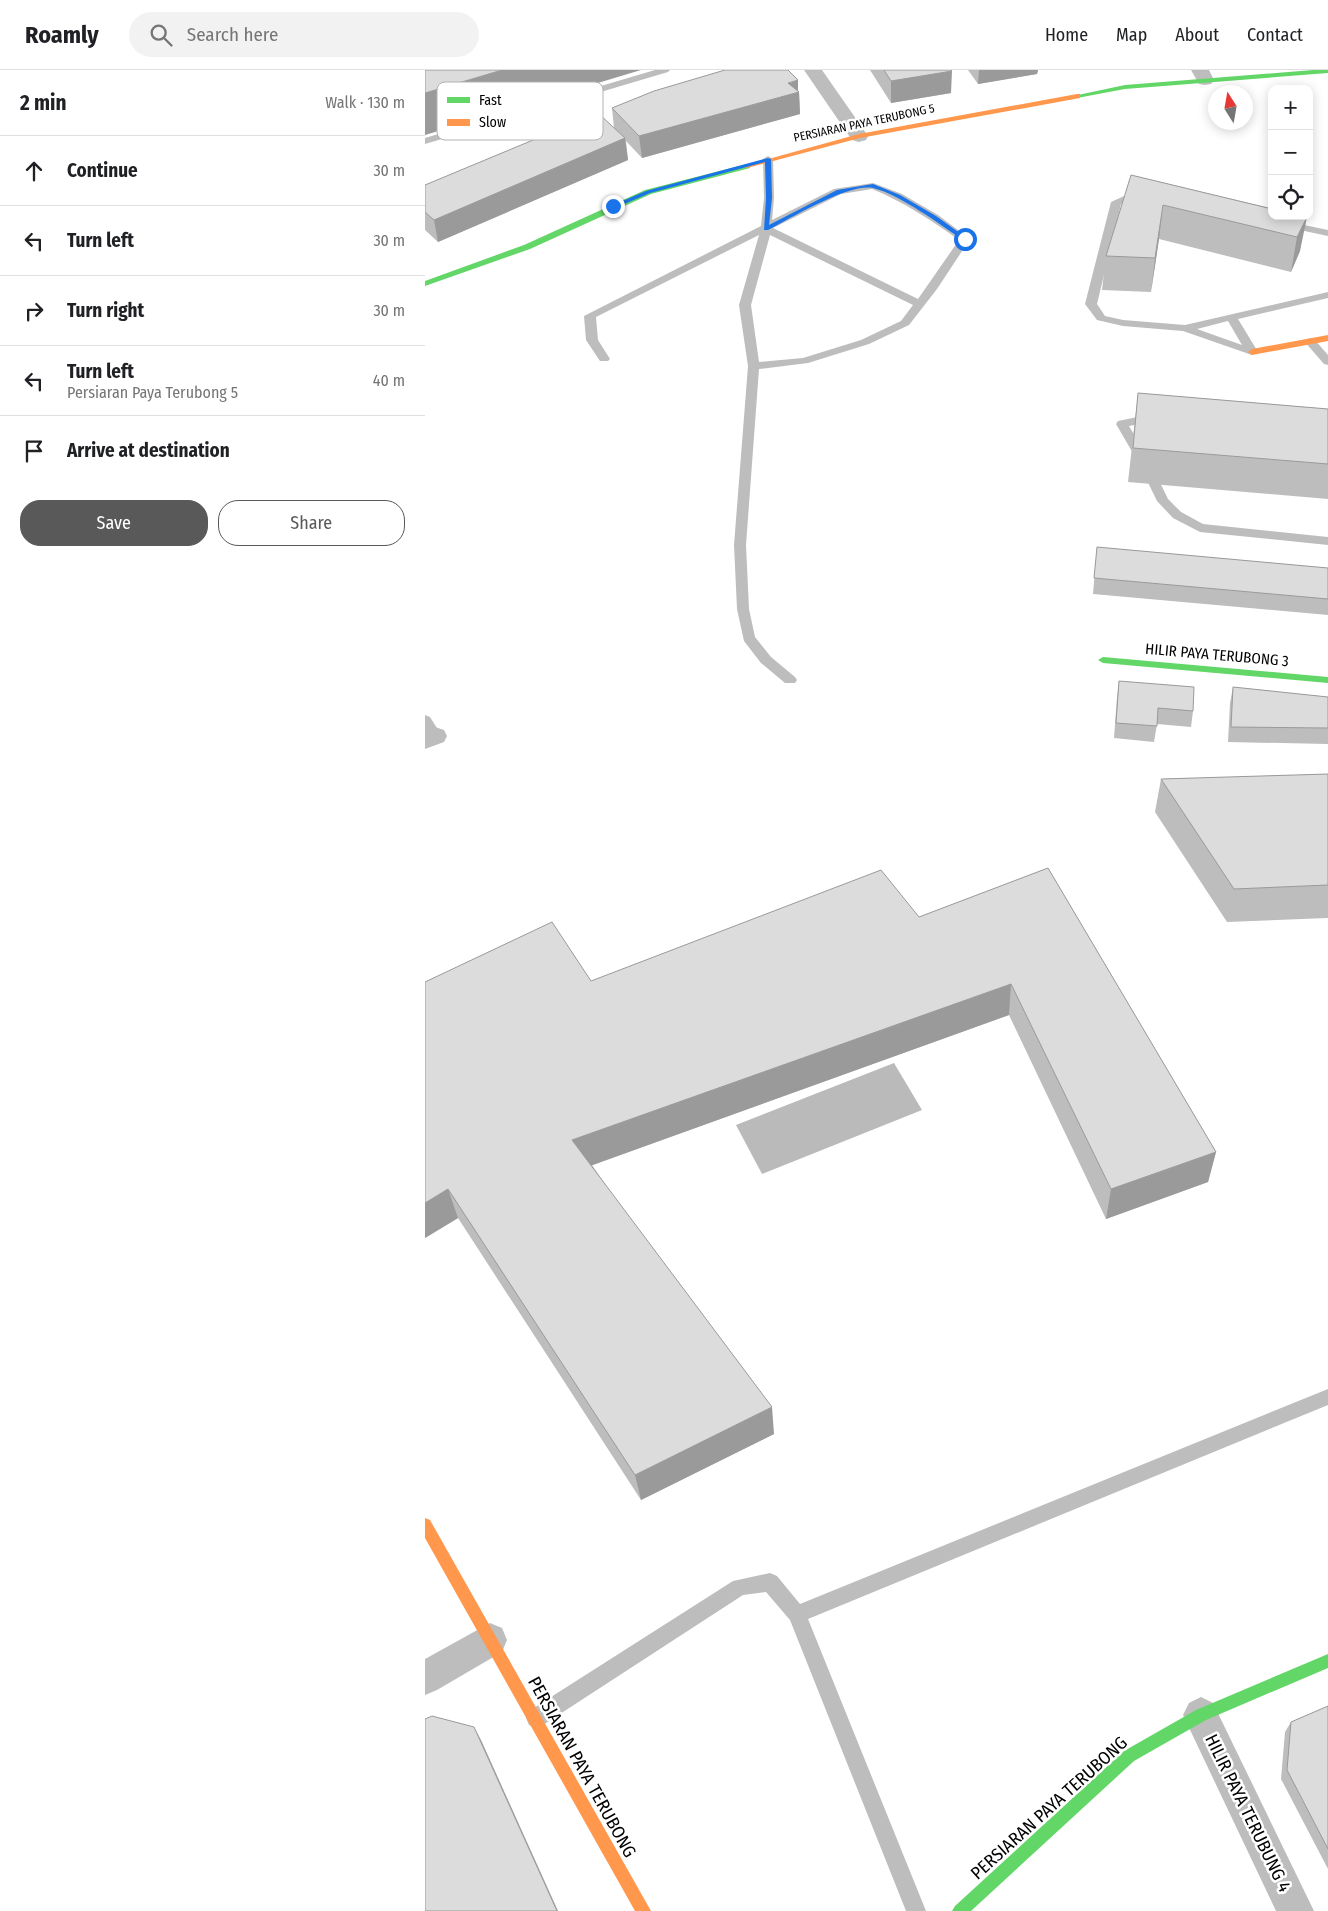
<!DOCTYPE html>
<meta charset="utf-8">
<style>
:root{--surface:#fff;--page:#f2f2f2;--text:#202124;--muted:#757577;--line:#e0e0e0;--accent:#595959}
body{margin:0;font-family:"Fira Sans Condensed",sans-serif;background:var(--page);color:var(--text)}
.controls{position:absolute;right:15px;top:15px;display:grid;overflow:hidden;border-radius:10px;box-shadow:0 2px 12px #0003}
.controls button{width:45px;height:45px;display:grid;place-items:center;padding:0;border:0;border-bottom:1px solid var(--line);background:var(--surface);color:var(--text);font:25px sans-serif}
.compass{position:absolute;left:783px;top:15px;width:45px;height:45px;border-radius:50%;background:var(--surface);box-shadow:0 2px 12px #0003;rotate:349deg}
.stop{position:absolute;width:15px;height:15px;margin:-11px;border:4px solid #1a73e8;border-radius:50%;background:#fff}
.stop.end{background:#1a73e8;border-color:#fff;box-shadow:0 1px 5px #0008}
.list{margin:0;padding:0;list-style:none}
h2{display:flex;justify-content:space-between;align-items:center;height:65px;margin:0;padding:0 20px;font-size:21px}
h2 small{font-size:16px;font-weight:400;color:var(--muted)}
.list li{display:grid;grid-template-columns:32px 1fr auto;gap:15px;align-items:center;box-sizing:border-box;height:70px;padding:0 20px;border-top:1px solid var(--line)}
.list b{display:block;font-size:19px;white-space:nowrap}
.list p{margin:0;font-size:16px;white-space:nowrap;color:var(--muted)}
.list em{font-size:16px;font-style:normal;color:var(--muted)}
.actions{display:flex;gap:10px;padding:15px 20px}
.actions a{flex:1;padding:11px 0;border:1px solid var(--accent);border-radius:20px;text-align:center;font-size:18px;color:var(--accent)}
.actions .main{background:var(--accent);color:#fff}
.icon{flex:none;width:28px;height:28px;fill:none;stroke:currentColor;stroke-width:2;stroke-linecap:round;stroke-linejoin:round}
.map{position:relative;flex:none;width:903px;height:1841px;overflow:hidden}
header{display:flex;align-items:center;gap:30px;box-sizing:border-box;height:70px;padding:0 25px;background:var(--surface);border-bottom:1px solid var(--line)}
header strong{font-size:24px}
nav{display:flex;gap:28px;margin-inline-start:auto;font-size:18px}
.search{width:350px;height:45px;background:var(--page);display:flex;align-items:center;gap:12px;box-sizing:border-box;padding:0 18px;border-radius:28px;color:var(--muted);font-size:19px}
main{display:flex}
aside{flex:1;background:var(--surface)}
.map>svg:first-child{display:block}
.water{fill:#bababa}
.lines{fill:none;stroke-linecap:round;stroke-linejoin:round}
.lane{fill:#bdbdbd;fill-rule:evenodd}
.street{fill:#bdbdbd;fill-rule:evenodd}
.fast{fill:#63d668;fill-rule:evenodd}
.slow{fill:#ff974d;fill-rule:evenodd}
.wall{fill:#bdbdbd}
.shaded-wall{fill:#9a9a9a}
.building{fill:#dcdcdc;stroke:#9a9a9a}
.route{fill:#1a73e8}
.labels{text-anchor:middle;stroke-width:5;stroke-linejoin:round;paint-order:stroke}
.far-street-label{font-size:12px;fill:#000;stroke:#fff}
.street-label{font-size:15px;fill:#000;stroke:#fff}
.near-street-label{font-size:18px;fill:#000;stroke:#fff}
.key{fill:#fff;stroke:#b2b2b2;stroke-width:1}
.key-label{font-size:14px;fill:#000}
</style>
<header>
<strong>Roamly</strong>
<div class="search"><svg class="icon" aria-label="search" viewBox="0 0 24 24"><circle cx="10" cy="10" r="6"/><path d="M15 15l6 6"/></svg>Search here</div>
<nav><a>Home</a><a>Map</a><a>About</a><a>Contact</a></nav>
</header>
<main>
<aside>
<h2>2 min<small>Walk · 130 m</small></h2>
<ul class="list">
<li><svg class="icon" aria-label="ahead" viewBox="0 0 24 24"><path d="M12 20V5M6 11l6-6 6 6"/></svg><div><b>Continue</b></div><em>30 m</em></li>
<li><svg class="icon" aria-label="left" viewBox="0 0 24 24"><path d="M17 20v-9H6M10 6l-5 5 5 5"/></svg><div><b>Turn left</b></div><em>30 m</em></li>
<li><svg class="icon" aria-label="right" viewBox="0 0 24 24"><path d="M7 20v-9h11M14 6l5 5-5 5"/></svg><div><b>Turn right</b></div><em>30 m</em></li>
<li><svg class="icon" aria-label="left" viewBox="0 0 24 24"><path d="M17 20v-9H6M10 6l-5 5 5 5"/></svg><div><b>Turn left</b><p>Persiaran Paya Terubong 5</p></div><em>40 m</em></li>
<li><svg class="icon" aria-label="arrive" viewBox="0 0 24 24"><path d="M6 21V4h12l-3 4 3 4H6"/></svg><div><b>Arrive at destination</b></div></li>
</ul>
<div class="actions"><a class="main">Save</a><a>Share</a></div>
</aside>
<div class="map">
<svg width="903" height="1841" viewBox="0 0 903 1841">
<rect width="100%" height="100%" fill="#fff"/>
<polygon class="water" points="469,993 497,1040 337,1104 311,1055"/>
<g class="lines">
<g class="lane">
<polygon points="230,0 245,0 243,2 0,74 0,68"/>
<path d="M343 86 348 89 349 128 347 150 409 119 448 113 477 124 513 145 545 169 512 219 484 255 444 274 383 293 334 299 321 475 324 539 330 567 346 587 370 607 372 610 370 613H360L336 593 319 571 312 539 309 475 323 296 314 235 334 165 171 247 173 270 185 289 183 291H175L161 270 159 246 336 156 339 128 338 89ZM447 119C479 132 506 150 534 170L493 229 348 158 416 124ZM345 165 488 235 476 251 436 270 378 288 334 292 326 235Z"/>
<path d="M708 122 722 124 723 126 722 128H709L696 134 672 234 680 246 698 250 760 255 903 222V228L813 249 833 282 827 285 758 261 698 256 672 250 660 234 686 132ZM803 251 817 275 772 259Z"/>
<polygon points="860,151 903,160 903,166 856,156 855,154"/>
<polygon points="885,268 889,269 903,285 903,295 899,294 879,271"/>
<polygon points="727,344 733,348 731,351 704,356 724,390 743,429 756,442 778,454 903,467 903,475 775,462 748,448 732,431 712,390 691,354 693,351"/>
<polygon points="0,645 5,647 17,666 15,669 5,669 0,661"/>
<polygon points="903,1319 903,1335 383,1549 501,1841 481,1841 365,1550 341,1522 318,1525 118,1655 111,1658 104,1655 101,1648 104,1641 308,1511 345,1503 352,1506 375,1534"/>
</g>
<g class="street">
<polygon points="379,0 397,0 443,66 441,70 434,72 427,70"/>
<polygon points="766,0 784,0 789,10 786,14 780,15 774,14"/>
<polygon points="10,657 19,660 22,666 19,672 0,679 0,660"/>
<polygon points="65,1553 77,1558 82,1570 77,1582 12,1620 0,1625 0,1589"/>
<polygon points="776,1627 788,1633 889,1841 851,1841 758,1645 764,1633"/>
</g>
<g class="fast">
<polygon points="888,0 903,0 903,3 700,19 652,28 648,26 700,15"/>
<polygon points="322,94 325,94 325,98 226,124 105,179 0,216 0,211 99,175 220,120"/>
<polygon points="678,587 903,607 903,613 678,593 673,590"/>
<polygon points="903,1584 903,1598 781,1650 709,1691 546,1841 527,1841 530,1836 699,1681 771,1640"/>
</g>
<g class="slow">
<polygon points="652,24 655,24 655,28 435,68 322,98 318,96 434,64"/>
<polygon points="903,265 903,271 827,285 823,282 827,279"/>
<polygon points="0,1448 5,1450 226,1841 210,1841 0,1468"/>
</g>
</g>
<g class="wall">
<polygon points="445,0 526,0 526,23 466,33"/>
<polygon points="543,0 613,0 612,4 553,14"/>
<polygon points="373,21 374,22 375,44 217,88 201,71 203,90 13,172 0,160 0,115 189,58 187,38"/>
<polygon points="706,105 878,146 875,181 866,202 734,169 726,222 677,220 681,186"/>
<polygon points="713,323 903,339 903,429 703,412"/>
<polygon points="672,477 903,498 903,545 668,524"/>
<polygon points="694,611 768,641 766,657 732,654 729,672 689,668 692,627"/>
<polygon points="808,617 903,627 903,674 803,672 805,633"/>
<polygon points="903,704 903,848 802,852 730,742 736,709"/>
<polygon points="623,798 791,1082 783,1112 681,1149 584,945 167,1095 349,1364 216,1430 33,1148 0,1168 0,912 166,911 494,847"/>
<polygon points="903,1636 903,1799 856,1709 860,1662 866,1652"/>
</g>
<g class="shaded-wall">
<polygon points="77,0 216,0 0,65 0,23"/>
<polygon points="554,0 613,0 612,4 553,14"/>
<polygon points="527,1 526,23 466,33 466,11"/>
<polygon points="373,10 373,22 374,22 375,44 217,88 214,66"/>
<polygon points="200,68 203,90 13,172 9,150"/>
<polygon points="738,135 734,169 726,222 730,188"/>
<polygon points="882,147 875,181 866,202 872,167"/>
<polygon points="586,914 584,945 154,1100 147,1070"/>
<polygon points="791,1082 783,1112 681,1149 686,1119"/>
<polygon points="23,1119 33,1148 0,1168 0,1133"/>
<polygon points="347,1337 349,1364 216,1430 210,1405"/>
<polygon points="49,1657 56,1670 133,1841 132,1841"/>
</g>
<g class="building">
<polygon points="0,0 77,0 0,23"/>
<polygon points="300,0 363,0 373,10 363,13 374,22 214,66 187,38 229,21"/>
<polygon points="459,0 526,0 527,1 466,11"/>
<polygon points="173,43 200,68 9,150 0,142 0,115"/>
<polygon points="706,105 847,139 847,146 878,146 882,147 872,167 738,135 730,188 681,186"/>
<polygon points="713,323 903,339 903,394 708,378"/>
<polygon points="672,477 903,498 903,529 669,508"/>
<polygon points="694,611 769,617 768,641 733,638 732,656 691,653"/>
<polygon points="808,617 903,627 903,658 806,657"/>
<polygon points="903,704 903,815 809,819 736,709"/>
<polygon points="623,798 791,1082 686,1119 586,914 147,1070 347,1337 210,1405 23,1119 0,1133 0,912 127,852 166,911 456,800 494,847"/>
<polygon points="903,1636 903,1779 862,1700 866,1652"/>
<polygon points="7,1646 49,1657 132,1841 0,1841 0,1649"/>
</g>
<path class="route" d="M343 88 346 89 347 128 344 155 412 120 448 114 475 125 511 146 543 169 538 170C516 155 474 124 448 118 424 113 366 148 343 160H339L341 128 340 92 225 123 190 138 186 136 221 121Z"/>
<g class="labels">
<g class="far-street-label">
<text transform="translate(439 53) rotate(-12)" y="4">PERSIARAN PAYA TERUBONG 5</text>
</g>
<g class="street-label">
<text transform="translate(792 585) rotate(5)" y="5">HILIR PAYA TERUBONG 3</text>
</g>
<g class="near-street-label">
<text transform="translate(157 1697) rotate(61)" y="6">PERSIARAN PAYA TERUBONG</text>
<text transform="translate(624 1738) rotate(-42)" y="6">PERSIARAN PAYA TERUBONG</text>
<text transform="translate(823 1743) rotate(64)" y="6">HILIR PAYA TERUBUNG 4</text>
</g>
</g>
<rect x="12" y="12" width="166" height="58" rx="8" class="key"/>
<rect x="22" y="27" width="23" height="6" fill="#63d668"/>
<rect x="22" y="49" width="23" height="7" fill="#ff974d"/>
<g class="key-label">
<text x="54" y="35">Fast</text>
<text x="54" y="57">Slow</text>
</g>
</svg>
<div class="controls">
<button>+</button>
<button>−</button>
<button><svg class="icon" aria-label="locate" viewBox="0 0 24 24"><circle cx="12" cy="12" r="6"/><path d="M12 2v4M12 18v4M2 12h4M18 12h4"/></svg></button>
</div>
<svg class="compass" viewBox="-18 -18 36 36"><path d="M0-13l5 13h-10z" fill="#e53935"/><path d="M0 13l5-13h-10z" fill="#757577"/></svg>
<div class="stop" style="left:540px;top:169px"></div>
<div class="stop end" style="left:188px;top:136px"></div>
</div>
</main>
